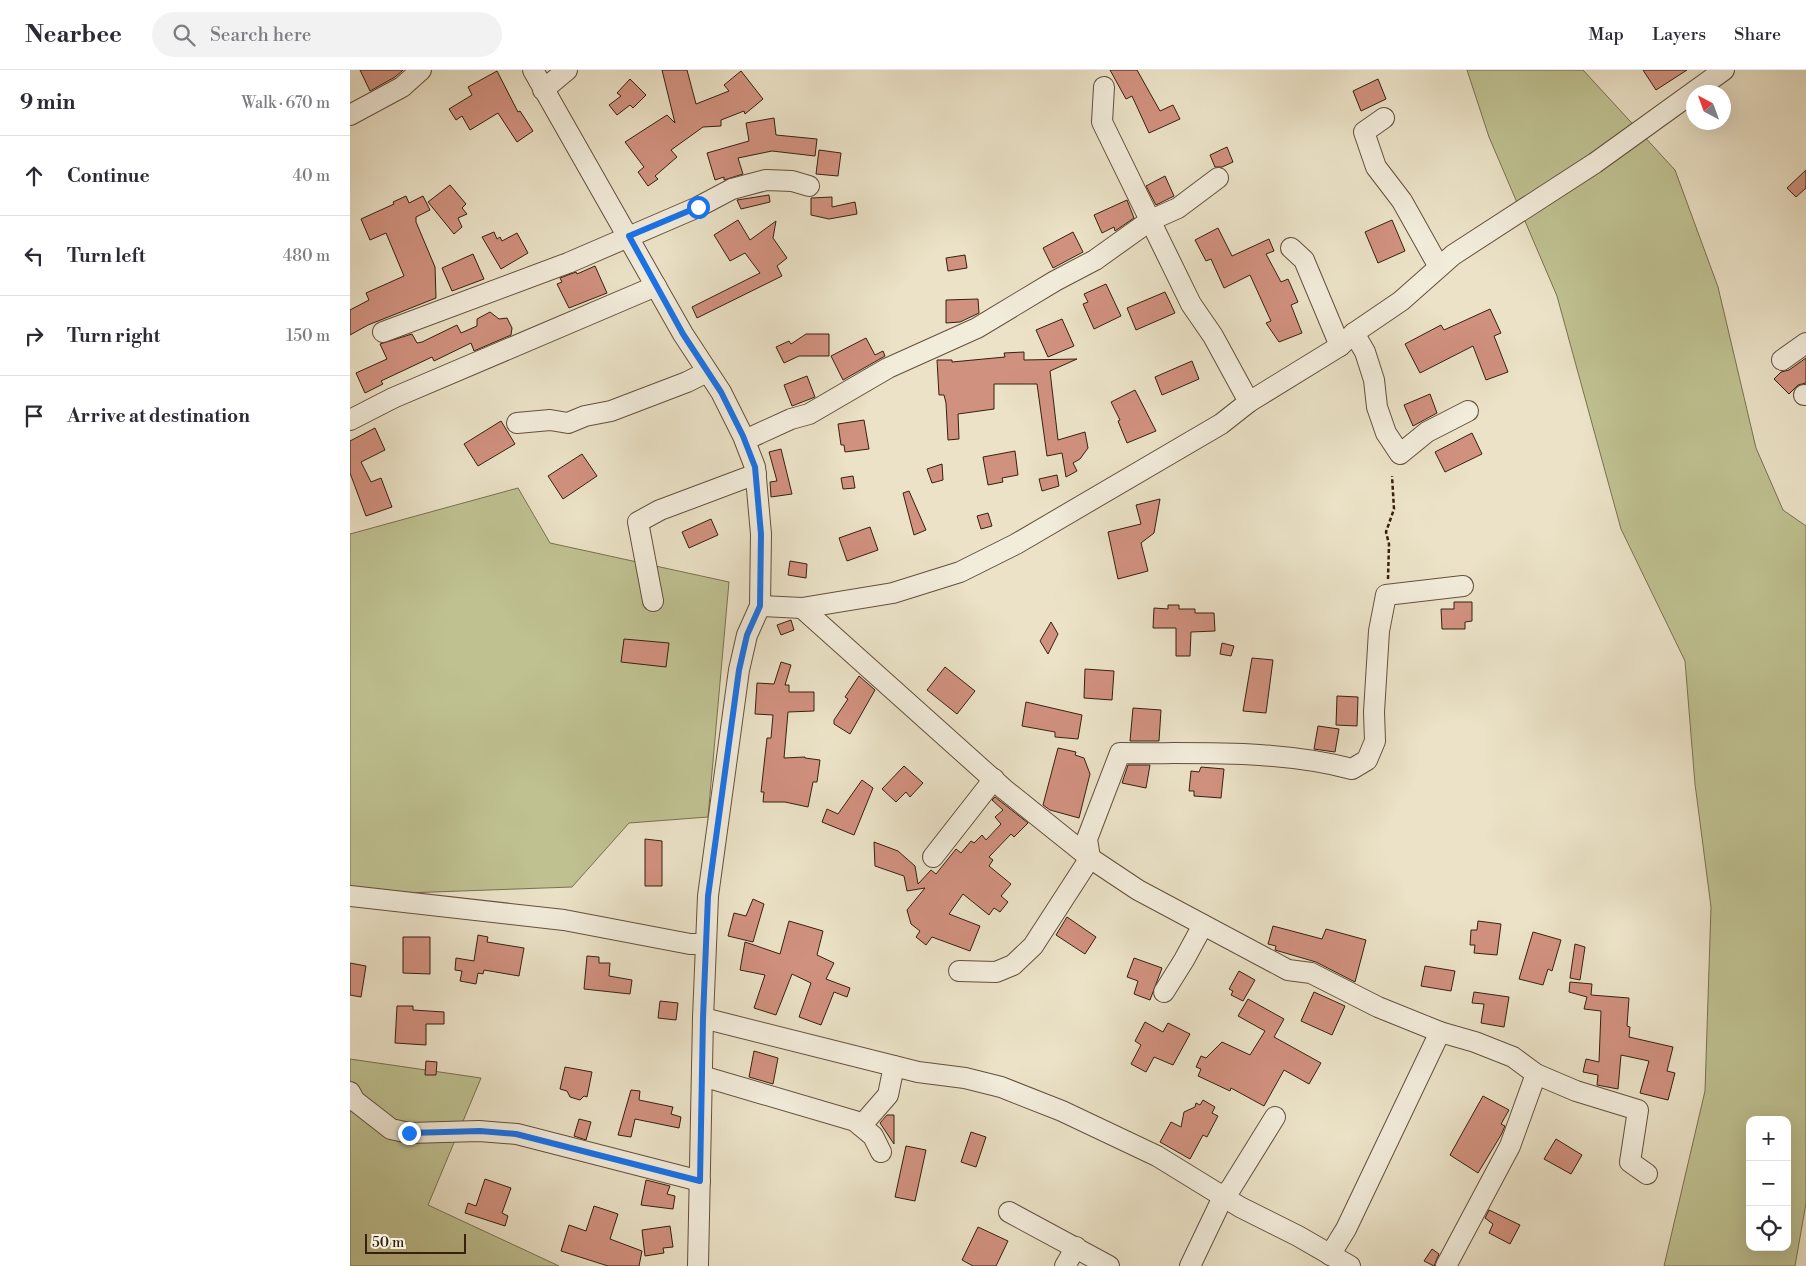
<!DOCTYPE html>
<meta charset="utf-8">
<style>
:root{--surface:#fff;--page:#f2f2f3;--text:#2b2b33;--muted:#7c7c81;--line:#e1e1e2}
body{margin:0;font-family:"Libre Bodoni",serif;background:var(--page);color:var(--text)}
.controls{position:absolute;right:15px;bottom:15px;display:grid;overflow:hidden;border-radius:10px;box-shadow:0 5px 20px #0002}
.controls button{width:45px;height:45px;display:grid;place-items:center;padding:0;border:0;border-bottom:1px solid var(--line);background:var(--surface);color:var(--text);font:25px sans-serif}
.compass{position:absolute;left:1336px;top:15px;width:45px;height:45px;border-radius:50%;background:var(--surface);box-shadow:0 5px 20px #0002;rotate:319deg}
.scale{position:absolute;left:15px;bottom:12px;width:101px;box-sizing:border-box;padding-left:5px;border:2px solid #37200e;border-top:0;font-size:14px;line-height:18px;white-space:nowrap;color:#37200e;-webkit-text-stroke:4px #f2ecdb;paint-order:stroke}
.stop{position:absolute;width:15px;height:15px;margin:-11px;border:4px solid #1a73e8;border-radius:50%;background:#fff}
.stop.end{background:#1a73e8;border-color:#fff;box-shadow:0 1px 5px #0008}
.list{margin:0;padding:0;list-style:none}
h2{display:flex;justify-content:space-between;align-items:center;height:65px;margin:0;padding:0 20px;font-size:21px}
h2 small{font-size:16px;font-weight:400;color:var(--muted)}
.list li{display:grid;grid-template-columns:32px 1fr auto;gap:15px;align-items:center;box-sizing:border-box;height:80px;padding:0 20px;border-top:1px solid var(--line)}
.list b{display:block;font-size:19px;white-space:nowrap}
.list em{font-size:16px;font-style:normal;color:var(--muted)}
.icon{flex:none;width:28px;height:28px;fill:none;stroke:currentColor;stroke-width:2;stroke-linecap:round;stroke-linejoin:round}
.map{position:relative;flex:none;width:1456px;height:1196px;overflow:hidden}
header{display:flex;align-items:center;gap:30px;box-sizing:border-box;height:70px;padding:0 25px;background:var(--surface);border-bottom:1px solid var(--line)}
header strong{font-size:24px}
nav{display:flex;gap:28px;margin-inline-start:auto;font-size:18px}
.search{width:350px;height:45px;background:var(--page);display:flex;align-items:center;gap:12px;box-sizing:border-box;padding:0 18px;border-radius:28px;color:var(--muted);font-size:19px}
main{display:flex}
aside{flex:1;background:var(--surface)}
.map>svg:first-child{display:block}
.green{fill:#bfc191;stroke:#7b7050;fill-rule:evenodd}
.building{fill:#d1917f;stroke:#37200e}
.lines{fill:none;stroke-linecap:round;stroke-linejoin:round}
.minor-casing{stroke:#64503c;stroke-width:22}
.path{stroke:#37200e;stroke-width:2.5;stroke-dasharray:4 2.5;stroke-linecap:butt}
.minor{stroke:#f2ecdb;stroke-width:20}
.route{stroke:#1a73e8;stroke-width:6}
</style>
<header>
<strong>Nearbee</strong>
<div class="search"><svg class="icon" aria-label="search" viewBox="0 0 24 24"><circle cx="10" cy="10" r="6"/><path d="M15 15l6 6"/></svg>Search here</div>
<nav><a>Map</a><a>Layers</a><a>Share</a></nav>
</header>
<main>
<aside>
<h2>9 min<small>Walk · 670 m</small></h2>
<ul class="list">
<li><svg class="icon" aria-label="ahead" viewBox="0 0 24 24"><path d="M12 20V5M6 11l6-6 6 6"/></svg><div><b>Continue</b></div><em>40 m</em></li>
<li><svg class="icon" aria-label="left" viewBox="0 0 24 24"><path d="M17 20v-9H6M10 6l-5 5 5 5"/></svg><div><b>Turn left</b></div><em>480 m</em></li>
<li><svg class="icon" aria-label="right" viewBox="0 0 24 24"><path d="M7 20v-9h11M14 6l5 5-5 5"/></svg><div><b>Turn right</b></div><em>150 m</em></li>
<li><svg class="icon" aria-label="arrive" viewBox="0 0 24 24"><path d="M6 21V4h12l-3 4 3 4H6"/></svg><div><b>Arrive at destination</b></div></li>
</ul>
</aside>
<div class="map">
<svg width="1456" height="1196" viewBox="0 0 1456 1196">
<rect width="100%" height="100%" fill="#ebe2c7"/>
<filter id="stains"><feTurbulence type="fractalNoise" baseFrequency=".004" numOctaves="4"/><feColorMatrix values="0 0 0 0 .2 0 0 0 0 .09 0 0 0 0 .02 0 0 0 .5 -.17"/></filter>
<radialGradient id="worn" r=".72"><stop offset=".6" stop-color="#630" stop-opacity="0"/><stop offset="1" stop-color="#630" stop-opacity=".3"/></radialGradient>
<g class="green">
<path d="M1117 0H1233L1325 100 1368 217 1406 378 1433 440 1456 456V1133L1445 1196H1314L1355 1021 1361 837 1345 714 1335 591 1271 459 1207 226 1139 67ZM1400 1050H1437V1177H1400Z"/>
<polygon points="168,418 200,473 379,512 358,747 279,753 222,817 0,825 0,464"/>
<polygon points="0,989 131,1008 78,1135 209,1196 0,1196"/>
</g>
<g class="building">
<polygon points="10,0 53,0 45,7 20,21"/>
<polygon points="312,0 337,0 346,34 379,21 374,15 391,1 413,29 395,44 394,41 371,50 371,56 353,57 321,80 327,87 305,106 308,109 298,116 288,102 294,97 275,72 317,45 325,53"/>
<polygon points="760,0 787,0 810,41 823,35 830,49 799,63 782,26 776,29"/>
<polygon points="1293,0 1337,0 1306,20"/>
<polygon points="147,1 168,42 170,41 183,61 167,72 148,43 120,60 112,46 106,50 99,39 122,25 118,17"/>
<polygon points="280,9 296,25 283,38 280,35 267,45 259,35 271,26 267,23"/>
<polygon points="1028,9 1036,29 1011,41 1003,21"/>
<polygon points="424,48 426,65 467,69 465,86 422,81 388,88 393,104 374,110 374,107 365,110 357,83 399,71 396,53"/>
<polygon points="877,77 883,92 872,97 865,97 860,85"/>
<polygon points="469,80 491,83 488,106 466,104"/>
<polygon points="1456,100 1456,118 1446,127 1437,118"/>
<polygon points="815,106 824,126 806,135 796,116"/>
<polygon points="100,115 116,134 112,138 117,144 108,148 112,157 104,164 78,132"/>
<polygon points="419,125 420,132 391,139 387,130"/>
<polygon points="56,126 59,133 73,126 80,140 66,147 66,152 85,197 86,228 18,255 0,265 0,240 19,230 16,223 54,206 36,163 20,170 11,149 44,134 43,132"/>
<polygon points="482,127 482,137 505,132 507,144 479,149 461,145 461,128"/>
<polygon points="777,130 784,148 765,161 764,157 752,163 744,145"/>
<polygon points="388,150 400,170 426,151 423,168 437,188 427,196 432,206 347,248 342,237 410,203 395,183 380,191 364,165"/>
<polygon points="1042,150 1055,181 1028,193 1015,162"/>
<polygon points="868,158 882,186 919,169 924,181 916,184 931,212 938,209 948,232 941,235 952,263 929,272 916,253 921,251 900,205 874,218 861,189 856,191 845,170"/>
<polygon points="144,162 147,169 150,167 152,171 167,163 178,183 151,199 132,167"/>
<polygon points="723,162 733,182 703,198 693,178"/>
<polygon points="123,184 134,209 102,221 92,198"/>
<polygon points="615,185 617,198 598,201 596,188"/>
<polygon points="245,196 257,223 219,238 207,214 212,212 210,208 226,202 227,204"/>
<polygon points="756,214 771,246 744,259 733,234 738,232 734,224"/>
<polygon points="815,222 825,243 786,260 777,238"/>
<polygon points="628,229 629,243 610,252 596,253 596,230"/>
<polygon points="1140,239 1151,263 1144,266 1158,302 1136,310 1123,276 1070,303 1055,274 1091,255 1094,260"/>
<polygon points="140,242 149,249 157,248 162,258 161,265 124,281 121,273 84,291 82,287 31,311 33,314 15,323 6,303 37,289 30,274 62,264 67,273 72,272 107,255 111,263 127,256 127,249"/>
<polygon points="712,249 724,276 698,287 686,260"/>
<polygon points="456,264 479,264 479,286 449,286 434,293 426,277 439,271 441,274"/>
<polygon points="516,268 525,285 533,281 535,286 493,310 481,286"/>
<polygon points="674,282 674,290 727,289 700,301 708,370 735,362 738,378 730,389 723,393 727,401 716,407 712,383 697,386 687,314 644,314 644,339 608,344 609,369 598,370 596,333 594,325 589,325 587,290 602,290 602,292 655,287 654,283"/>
<polygon points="1456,288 1456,313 1448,315 1439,324 1424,309 1431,302 1439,300"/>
<polygon points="842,291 849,309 812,325 805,307"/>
<polygon points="457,306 465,327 442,336 434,315"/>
<polygon points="785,320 806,361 777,373 768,351 770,350 761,332"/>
<polygon points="1080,324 1087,343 1063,356 1054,335"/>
<polygon points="514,350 519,379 495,382 494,375 491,375 488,354"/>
<polygon points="151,351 165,374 128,396 114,374"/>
<polygon points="25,358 35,380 11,392 21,412 31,408 42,437 16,446 0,403 0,371"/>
<polygon points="1122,363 1132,384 1095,402 1085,382"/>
<polygon points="431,379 442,424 421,427 420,412 427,411 419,382"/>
<polygon points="665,381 668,405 652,408 653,412 638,415 633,387"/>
<polygon points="232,384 247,406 213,429 198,406"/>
<polygon points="592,394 593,410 582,413 577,399"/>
<polygon points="707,405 709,416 692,421 689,409"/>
<polygon points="503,406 505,418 493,419 491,408"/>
<polygon points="559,421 576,460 564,465 553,423"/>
<polygon points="810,429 804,463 791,473 798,501 768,509 758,462 791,454 786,435"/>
<polygon points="638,443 642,456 631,459 627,446"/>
<polygon points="361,449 368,465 339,478 332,462"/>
<polygon points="520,457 528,480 497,491 489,468"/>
<polygon points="440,491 457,494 456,508 438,505"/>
<polygon points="1104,532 1122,532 1122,551 1115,552 1115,559 1092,559 1091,539 1104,539"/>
<polygon points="818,535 829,535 829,539 845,539 845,543 864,543 865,561 841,562 840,586 826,586 826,558 803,558 804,538 818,539"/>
<polygon points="441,550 444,560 431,565 427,555"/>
<polygon points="701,552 708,564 698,584 690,571"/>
<polygon points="274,569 319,573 316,597 271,592"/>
<polygon points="872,573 884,576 881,586 870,584"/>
<polygon points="902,588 923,590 916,643 893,641"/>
<polygon points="431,592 441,595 435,615 439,615 439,622 464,622 464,641 438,642 434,688 455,687 455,688 470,690 467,712 463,712 458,737 435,732 413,732 414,722 411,722 417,668 421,668 423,645 405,644 407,613 424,614"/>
<polygon points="595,597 625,621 607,644 577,620"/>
<polygon points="735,599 764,601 762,630 734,628"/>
<polygon points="509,606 525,620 500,664 484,654 484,650 498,629 495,627"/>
<polygon points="987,626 1008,627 1007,656 986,655"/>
<polygon points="676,632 732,645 728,669 705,667 705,662 672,656"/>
<polygon points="783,638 811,640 809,671 780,671"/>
<polygon points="968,656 989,659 985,682 964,679"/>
<polygon points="708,678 726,682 725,685 734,688 740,704 729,748 700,740 693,735"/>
<polygon points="778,695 800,695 796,718 772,713"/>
<polygon points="554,696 573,713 560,727 556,722 546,732 532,719"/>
<polygon points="851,697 874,699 871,728 844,726 844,721 839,721 841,701 849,702"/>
<polygon points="512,710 523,718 504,765 472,752 477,739 488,744"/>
<polygon points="645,727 678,753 664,767 661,764 639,787 643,790 639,796 661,814 651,826 658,832 650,842 644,838 639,845 613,824 599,844 630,856 620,881 582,867 576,875 566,867 570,861 561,854 557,840 575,818 557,821 554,806 525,796 524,772 548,781 565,796 568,814 581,800 586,804 606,779 611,783 621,771 624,773 632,765 636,770 651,754 645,747 653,740 642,730"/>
<polygon points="295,769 312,771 312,816 295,816"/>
<polygon points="403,829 414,834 403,872 378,866 384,843 396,846"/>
<polygon points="717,847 746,867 735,884 706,865"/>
<polygon points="439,851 473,861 467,885 484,893 476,909 500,918 497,927 484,922 471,955 449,947 461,913 442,904 426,945 404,938 415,905 390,900 395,872 430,884"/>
<polygon points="1128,851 1151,854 1147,885 1124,883 1125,875 1120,875 1121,860 1127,860"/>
<polygon points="923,856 972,869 976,859 1016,870 1005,912 966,892 925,880 926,876 918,874"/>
<polygon points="1183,862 1211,870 1202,901 1198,899 1193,915 1169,909"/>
<polygon points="128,865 138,867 137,872 174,878 169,906 134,900 133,904 128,903 126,914 110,911 112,901 105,900 106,888 124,891"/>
<polygon points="53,867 80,867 80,904 53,903"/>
<polygon points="1225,874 1235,877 1230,910 1220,908"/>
<polygon points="237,886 249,887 249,893 260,893 259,906 282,910 280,924 234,919"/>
<polygon points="784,888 812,898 800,930 784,924 788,911 777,907"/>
<polygon points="0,893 16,896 11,927 0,925"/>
<polygon points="1075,896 1105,901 1101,921 1071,916"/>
<polygon points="889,901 905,910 893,931 881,925 883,921 879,919"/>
<polygon points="1220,912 1242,914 1241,925 1279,928 1277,956 1280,957 1279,967 1323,977 1317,1001 1325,1003 1318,1030 1290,1023 1299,991 1271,985 1268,1019 1247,1015 1248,1005 1233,1002 1236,989 1249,992 1251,941 1234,939 1237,927 1219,922"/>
<polygon points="964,922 995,936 982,965 951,951"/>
<polygon points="1124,922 1159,927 1154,957 1131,953 1134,934 1122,933"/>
<polygon points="898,929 934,949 924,967 971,993 959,1014 934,1000 914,1036 881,1018 880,1021 848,1006 851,999 846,997 851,986 856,988 872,972 900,985 915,961 888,946"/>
<polygon points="310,931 328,933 326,950 308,948"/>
<polygon points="47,936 63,936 63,940 94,942 94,954 76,954 76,975 45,973"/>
<polygon points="795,952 813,962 818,953 840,964 823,995 804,987 796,1002 781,994 791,975 785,971"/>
<polygon points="404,981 428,988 423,1014 399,1007"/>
<polygon points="76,991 87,992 86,1005 75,1005"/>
<polygon points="215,997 242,1002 237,1027 234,1026 230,1030 220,1027 217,1021 210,1019"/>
<polygon points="281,1020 290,1021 289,1030 323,1037 321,1044 331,1047 329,1058 285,1049 281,1067 268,1065"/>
<polygon points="1133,1026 1159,1040 1151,1054 1155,1056 1151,1065 1128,1103 1100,1085"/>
<polygon points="853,1030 865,1037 862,1043 868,1046 857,1067 853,1065 840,1089 810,1072 821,1052 831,1057 834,1042 845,1037 846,1033 850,1035"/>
<polygon points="537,1045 544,1045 544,1074 530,1053"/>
<polygon points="229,1049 241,1052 236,1070 224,1066"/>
<polygon points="621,1062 636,1067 626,1097 611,1092"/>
<polygon points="1206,1069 1232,1085 1221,1104 1194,1089"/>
<polygon points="556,1076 576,1080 565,1131 545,1127"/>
<polygon points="135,1109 161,1118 152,1143 158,1146 155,1156 115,1143 118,1133 126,1136"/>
<polygon points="296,1110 320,1116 317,1124 325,1126 323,1139 291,1135"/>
<polygon points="244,1136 268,1144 260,1169 292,1181 289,1196 258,1196 211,1181 219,1155 236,1161"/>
<polygon points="1139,1140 1170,1155 1160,1174 1139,1163 1143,1154 1135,1148"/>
<polygon points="320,1156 323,1177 313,1178 314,1183 295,1186 292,1160"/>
<polygon points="628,1157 658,1171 646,1196 623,1196 612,1190"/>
<polygon points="1082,1179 1089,1184 1084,1196 1074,1191"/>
</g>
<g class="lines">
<defs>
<g id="minor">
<polyline points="183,0 333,264 371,322 393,366 405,397 411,464 410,536 397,565 389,600 358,826 353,948 348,1196"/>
<polyline points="754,17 752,52 841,234 863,266 899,332"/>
<polyline points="193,20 217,0"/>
<polyline points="0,45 52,17 71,0"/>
<polyline points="1034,48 1014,62 1026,97 1052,131 1089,197"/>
<polyline points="941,178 954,190 990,276"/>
<polyline points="33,262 218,193 348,137 382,119 416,110 442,111 459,116"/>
<polyline points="1004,263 1015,282 1024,310 1027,337 1036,363 1050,384 1077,362 1118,341"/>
<polyline points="1432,290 1456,273"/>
<polyline points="1454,325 1456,325"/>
<polyline points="0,350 43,328 306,216"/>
<polyline points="167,353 200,350 218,353 235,346 261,341 337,312 357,302"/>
<polyline points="395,370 441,349 459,344 538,298 627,258 705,211 745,190 801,150 828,138 868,108"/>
<polyline points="303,531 288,452 310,440 406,404"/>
<polyline points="410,536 452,538 482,533 543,523 610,502 666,474 871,354 899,332 990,276 1004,263 1051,231 1103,185 1245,93 1374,0"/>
<polyline points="452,538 654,719 740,788 788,820 938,900 961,903 1028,937 1090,962 1125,972 1163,987 1186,1004"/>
<polyline points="583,787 644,709"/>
<polyline points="0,826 214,850 340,874 356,874"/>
<path d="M609 901 646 902 663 895 683 876 740 788 737 769 770 683C847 684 927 679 1002 699L1017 690 1025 671 1024 642 1029 561 1036 525 1113 516"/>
<polyline points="814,922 834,890 853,855"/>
<polyline points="353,948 568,1002 615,1008 651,1017 712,1041 807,1086 890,1137 948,1166 1000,1196"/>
<polyline points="352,1006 505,1051 523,1066 531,1082"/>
<polyline points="0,1022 5,1031 41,1059 59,1063 129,1061 167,1064 350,1111"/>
<polyline points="511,1056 538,1025 544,996"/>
<polyline points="659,1142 759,1196"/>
<polyline points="980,1185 996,1159 1090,962"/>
<polyline points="715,1196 726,1177"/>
<polyline points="840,1196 873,1127 881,1118 925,1047"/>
<polyline points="1096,1196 1160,1076 1186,1004 1226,1021 1288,1040 1280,1092 1297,1104"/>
</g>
</defs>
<use href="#minor" class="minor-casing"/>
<polyline class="path" points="1038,509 1039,474 1036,462 1044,439 1042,406"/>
<use href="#minor" class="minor"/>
</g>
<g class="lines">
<polyline class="route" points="59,1063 130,1061 166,1064 350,1111 353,948 358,826 389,600 397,565 410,536 411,464 405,397 393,366 371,322 333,264 279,166 348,137"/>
</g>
<rect width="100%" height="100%" filter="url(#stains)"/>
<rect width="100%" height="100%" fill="url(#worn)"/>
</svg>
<div class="controls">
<button>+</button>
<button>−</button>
<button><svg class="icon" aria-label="locate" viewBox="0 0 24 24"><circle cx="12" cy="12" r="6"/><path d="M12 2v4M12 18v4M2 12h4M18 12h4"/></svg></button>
</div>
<svg class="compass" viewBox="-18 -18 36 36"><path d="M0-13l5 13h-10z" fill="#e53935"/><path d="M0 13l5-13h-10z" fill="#7c7c81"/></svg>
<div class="scale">50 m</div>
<div class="stop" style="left:348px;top:137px"></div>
<div class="stop end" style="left:59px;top:1063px"></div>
</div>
</main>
